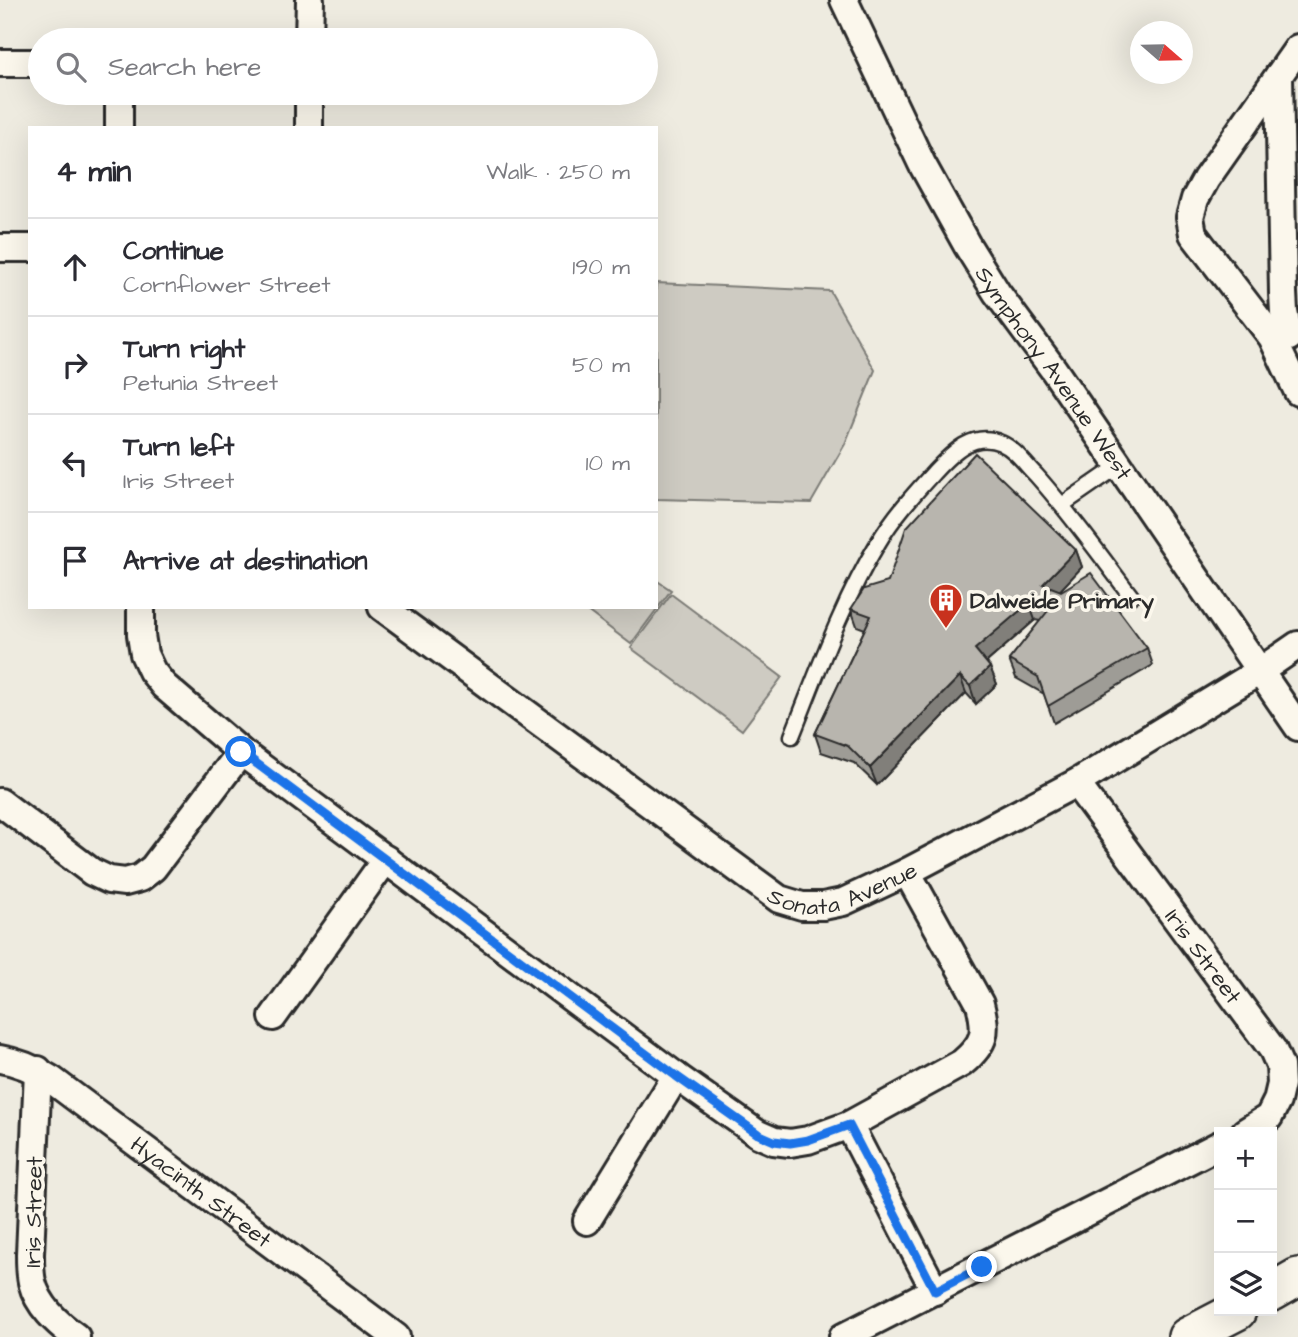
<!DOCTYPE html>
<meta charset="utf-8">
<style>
:root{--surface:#fff;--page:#f2f2f3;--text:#2b2b33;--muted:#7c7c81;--line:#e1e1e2}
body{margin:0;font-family:"Architects Daughter",sans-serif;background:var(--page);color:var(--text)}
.controls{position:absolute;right:21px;bottom:21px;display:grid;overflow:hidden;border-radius:0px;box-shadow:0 7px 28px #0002}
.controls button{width:63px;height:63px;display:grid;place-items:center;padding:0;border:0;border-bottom:2px solid var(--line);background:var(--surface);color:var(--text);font:35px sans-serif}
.compass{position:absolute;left:1130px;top:21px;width:63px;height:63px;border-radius:50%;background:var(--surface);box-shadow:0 7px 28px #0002;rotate:110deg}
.stop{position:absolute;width:21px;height:21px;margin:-16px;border:5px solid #1a73e8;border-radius:50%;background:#fff}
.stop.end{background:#1a73e8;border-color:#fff;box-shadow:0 2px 7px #0008}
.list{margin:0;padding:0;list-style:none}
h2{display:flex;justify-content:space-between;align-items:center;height:91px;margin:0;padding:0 28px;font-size:30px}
h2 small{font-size:23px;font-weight:400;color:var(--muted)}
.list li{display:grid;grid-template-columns:46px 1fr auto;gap:21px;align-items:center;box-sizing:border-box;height:98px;padding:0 28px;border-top:2px solid var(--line)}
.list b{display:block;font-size:26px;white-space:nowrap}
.list p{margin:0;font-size:23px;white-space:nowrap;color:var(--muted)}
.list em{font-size:23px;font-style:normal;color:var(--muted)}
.icon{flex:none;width:38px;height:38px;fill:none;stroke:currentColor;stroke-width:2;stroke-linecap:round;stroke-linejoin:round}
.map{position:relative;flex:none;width:1298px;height:1337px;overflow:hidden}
.search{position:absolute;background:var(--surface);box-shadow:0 7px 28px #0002;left:28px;top:28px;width:630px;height:77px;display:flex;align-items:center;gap:18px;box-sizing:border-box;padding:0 24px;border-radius:38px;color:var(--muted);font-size:26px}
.panel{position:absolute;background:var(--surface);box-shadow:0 7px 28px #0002;left:28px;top:126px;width:630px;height:483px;border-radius:0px}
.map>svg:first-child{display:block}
.green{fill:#cecbc2;stroke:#7c7b76;stroke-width:2}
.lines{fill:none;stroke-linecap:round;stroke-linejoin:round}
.lane-casing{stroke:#2b2b2b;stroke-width:19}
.street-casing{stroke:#2b2b2b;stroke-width:32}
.secondary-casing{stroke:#2b2b2b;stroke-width:42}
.lane{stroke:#fbf7ec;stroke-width:14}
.street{stroke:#fbf7ec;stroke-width:26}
.secondary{stroke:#fbf7ec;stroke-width:37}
.wall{fill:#9e9c96;stroke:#2b2b2b;stroke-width:2}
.shaded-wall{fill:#817f7a;stroke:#2b2b2b;stroke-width:2}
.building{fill:#b8b5ae;stroke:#2b2b2b;stroke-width:2}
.route{stroke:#1a73e8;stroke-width:9}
.labels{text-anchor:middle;stroke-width:7;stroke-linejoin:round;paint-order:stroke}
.street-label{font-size:23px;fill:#2b2b2b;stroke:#fbf7ec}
.poi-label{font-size:23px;font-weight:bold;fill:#2b2b2b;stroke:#fbf7ec;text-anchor:start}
</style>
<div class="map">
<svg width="1298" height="1337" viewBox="0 0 1298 1337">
<rect width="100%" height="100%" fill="#eeebe0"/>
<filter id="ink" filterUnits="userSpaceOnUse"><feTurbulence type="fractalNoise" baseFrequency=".0143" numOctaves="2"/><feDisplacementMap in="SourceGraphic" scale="14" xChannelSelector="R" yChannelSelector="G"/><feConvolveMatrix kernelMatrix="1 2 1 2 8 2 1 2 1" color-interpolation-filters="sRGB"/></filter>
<g filter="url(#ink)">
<g class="green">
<polygon points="656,283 830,291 875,370 845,444 811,503 656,499"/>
<polygon points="656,580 671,590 631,644 582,607 656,607"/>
<polygon points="671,594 782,677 742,730 631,648"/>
</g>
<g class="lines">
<defs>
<g id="lane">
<polyline points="1062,505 1120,465"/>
<path d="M792 736C818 671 842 603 878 543 893 517 914 494 934 472 951 454 973 430 1001 443 1015 449 1025 464 1036 475 1070 513 1100 555 1131 596"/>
</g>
<g id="street">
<path id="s1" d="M844 0 922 164 967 245 997 293 1054 370 1298 727"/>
<polyline points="309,40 310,0"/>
<polyline points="1298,48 1206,179 1195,199 1190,217 1193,234 1272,337 1298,392"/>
<polyline points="0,63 40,63"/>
<polyline points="1279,75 1283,293 1284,312 1289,337"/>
<polyline points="117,93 119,101 119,128"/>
<polyline points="309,128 309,93"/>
<polyline points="0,248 30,248"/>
<path d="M141 607V635L144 654 152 671 164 686 241 752 676 1076 758 1134 774 1141 790 1143 808 1140 849 1125 962 1063C986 1043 987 1032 980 1004L907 872"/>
<path id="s2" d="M382 607 779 899 802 906H823L843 902 907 872 1076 783 1260 671 1298 645"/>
<path id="s3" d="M1076 783 1273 1050 1280 1066 1281 1084 1277 1101 1269 1117 1245 1132"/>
<polyline points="0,802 92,872 109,880 125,882 140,878 153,868 241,752"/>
<polyline points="273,1017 386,859"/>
<path id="s4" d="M0 1059C19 1062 35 1069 52 1080L396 1337"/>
<path d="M38 1070 30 1254C30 1263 30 1273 32 1282 38 1306 57 1323 76 1337"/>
<polyline points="849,1125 935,1291"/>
<polyline points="587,1221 676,1076"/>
<polyline points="843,1337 1219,1145"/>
</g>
<g id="secondary">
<polyline points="1272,1292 1298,1277"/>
<polyline points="1187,1337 1237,1311"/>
</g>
</defs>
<use href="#lane" class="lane-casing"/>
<use href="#street" class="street-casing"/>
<use href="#secondary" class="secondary-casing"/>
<use href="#lane" class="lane"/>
<use href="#street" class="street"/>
<use href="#secondary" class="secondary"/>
</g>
<polygon class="wall" points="1076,550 1082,567 1060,590 1147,648 1153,665 1054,723 1044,694 1016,678 1009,660 1040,621 1035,620 987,662 997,684 976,704 966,693 877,785 854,763 821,752 815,734 865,629 857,626 851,609"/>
<g class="shaded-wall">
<polygon points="1076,550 1082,567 1050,601 1043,584"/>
<polygon points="1029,603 1035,620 981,667 975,649"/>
<polygon points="990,667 997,684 976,704 970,686"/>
<polygon points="960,676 966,693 877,785 870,768"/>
</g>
<polygon class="building" points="975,453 1076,550 1043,584 1061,591 1091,573 1147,648 1048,706 1038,677 1009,660 1051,607 1029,603 975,649 990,667 970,686 960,676 870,768 848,746 815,734 871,616 851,609 864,589 888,582 906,528"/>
</g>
<g class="lines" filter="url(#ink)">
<polyline class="route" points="241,752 676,1076 758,1134 774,1141 790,1143 808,1140 849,1125 935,1291 982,1267"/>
</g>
<defs>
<symbol id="building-pin" viewBox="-11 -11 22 30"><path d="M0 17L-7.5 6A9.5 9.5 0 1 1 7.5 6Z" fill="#c8321e" stroke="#fbf7ec"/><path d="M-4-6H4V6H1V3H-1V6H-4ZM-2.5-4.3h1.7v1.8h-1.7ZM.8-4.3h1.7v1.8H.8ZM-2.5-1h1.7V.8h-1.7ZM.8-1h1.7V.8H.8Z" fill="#fff"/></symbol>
</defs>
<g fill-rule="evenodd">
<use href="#building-pin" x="927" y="581" width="38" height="52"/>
</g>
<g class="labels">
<g class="street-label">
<text dy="8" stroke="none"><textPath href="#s1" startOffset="429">Symphony Avenue West</textPath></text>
<text dy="8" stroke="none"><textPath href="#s2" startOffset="560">Sonata Avenue</textPath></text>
<text dy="8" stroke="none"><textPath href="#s3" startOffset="215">Iris Street</textPath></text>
<text dy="8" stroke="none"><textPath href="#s4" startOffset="243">Hyacinth Street</textPath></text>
<text transform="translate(33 1212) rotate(-89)" y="8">Iris Street</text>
</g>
<g class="poi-label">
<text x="970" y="608">Dalweide Primary</text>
</g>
</g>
</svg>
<div class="controls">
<button>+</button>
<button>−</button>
<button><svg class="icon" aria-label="layers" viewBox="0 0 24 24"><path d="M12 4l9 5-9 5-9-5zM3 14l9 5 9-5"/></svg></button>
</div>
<svg class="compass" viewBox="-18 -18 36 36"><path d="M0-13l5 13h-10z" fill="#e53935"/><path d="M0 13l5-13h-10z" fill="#7c7c81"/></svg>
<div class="stop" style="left:241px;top:752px"></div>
<div class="stop end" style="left:982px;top:1267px"></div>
<div class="search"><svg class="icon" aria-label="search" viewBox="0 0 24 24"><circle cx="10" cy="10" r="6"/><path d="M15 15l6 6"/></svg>Search here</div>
<section class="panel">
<h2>4 min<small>Walk · 250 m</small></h2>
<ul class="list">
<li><svg class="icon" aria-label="ahead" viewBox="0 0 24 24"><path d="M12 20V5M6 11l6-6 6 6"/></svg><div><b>Continue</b><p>Cornflower Street</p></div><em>190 m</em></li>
<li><svg class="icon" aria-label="right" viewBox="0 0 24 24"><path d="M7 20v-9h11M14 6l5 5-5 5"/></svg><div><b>Turn right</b><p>Petunia Street</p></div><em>50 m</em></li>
<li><svg class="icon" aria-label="left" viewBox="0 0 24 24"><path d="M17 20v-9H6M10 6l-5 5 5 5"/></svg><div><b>Turn left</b><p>Iris Street</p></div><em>10 m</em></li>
<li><svg class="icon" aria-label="arrive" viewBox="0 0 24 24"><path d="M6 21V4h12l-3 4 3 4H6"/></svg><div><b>Arrive at destination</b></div></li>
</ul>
</section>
</div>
